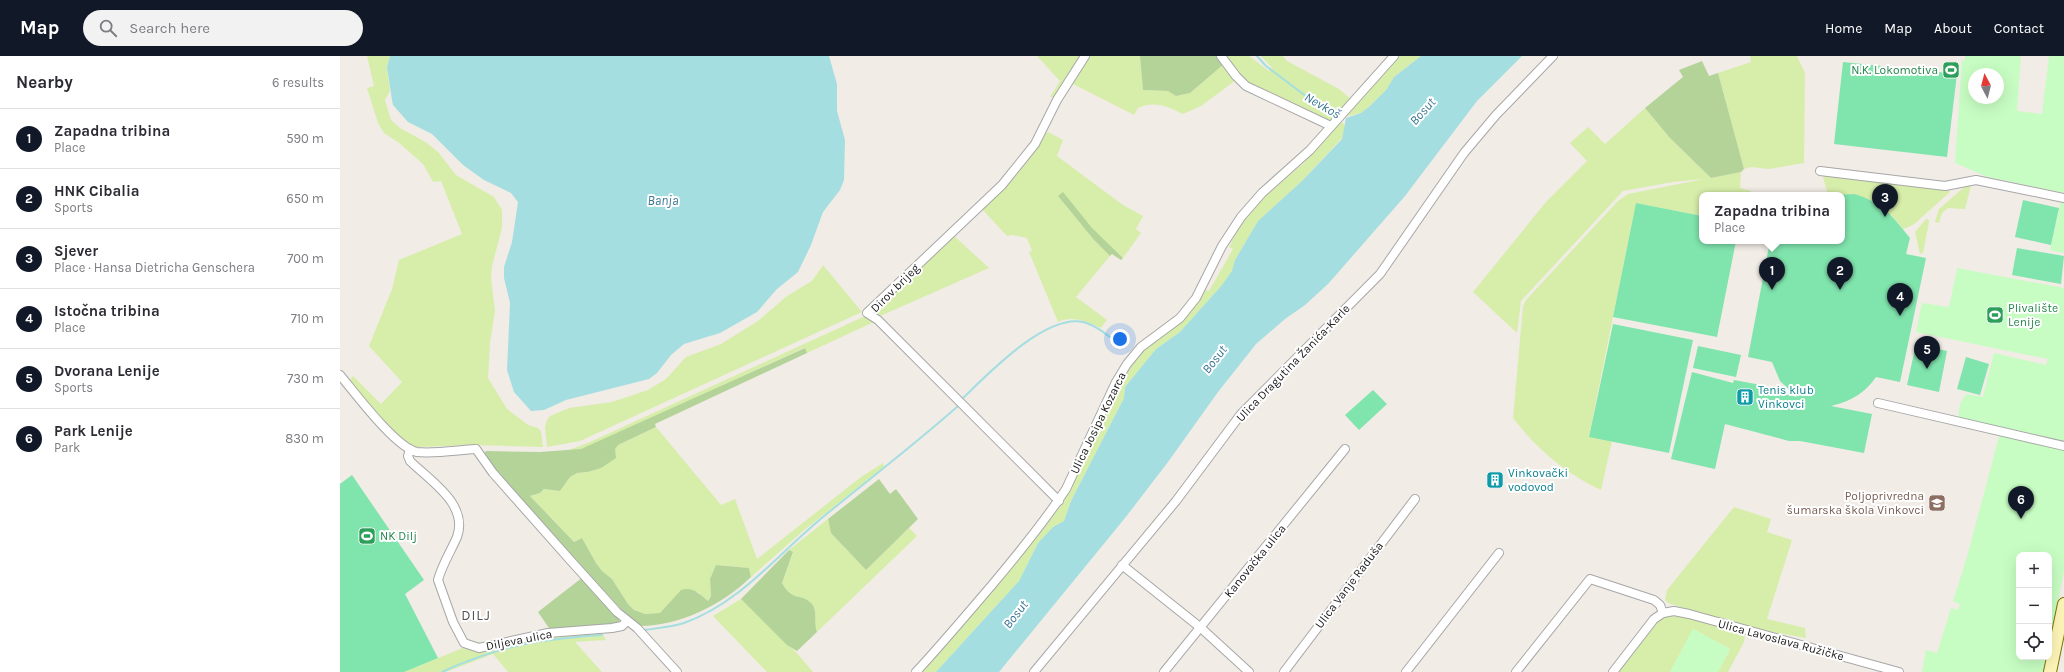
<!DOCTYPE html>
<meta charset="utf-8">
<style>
:root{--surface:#fff;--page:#f2f2f3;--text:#2b2b33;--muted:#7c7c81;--line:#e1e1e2;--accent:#111827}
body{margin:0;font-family:Karla,sans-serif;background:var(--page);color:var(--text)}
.controls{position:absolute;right:12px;bottom:12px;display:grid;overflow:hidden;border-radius:8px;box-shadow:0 4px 16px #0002}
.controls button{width:36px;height:36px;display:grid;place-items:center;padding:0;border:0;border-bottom:1px solid var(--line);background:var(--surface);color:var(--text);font:20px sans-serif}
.compass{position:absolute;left:1628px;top:12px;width:36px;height:36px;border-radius:50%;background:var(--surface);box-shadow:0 4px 16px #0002;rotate:353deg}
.you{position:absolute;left:780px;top:283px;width:14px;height:14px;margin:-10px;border:3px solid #fff;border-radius:50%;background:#1a73e8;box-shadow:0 0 0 6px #1a73e833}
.badge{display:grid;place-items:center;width:26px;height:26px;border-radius:50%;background:var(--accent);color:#fff;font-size:13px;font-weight:700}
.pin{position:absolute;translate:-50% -33px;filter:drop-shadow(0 1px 2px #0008)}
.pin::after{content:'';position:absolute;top:21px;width:14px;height:12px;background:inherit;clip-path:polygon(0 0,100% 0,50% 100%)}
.popup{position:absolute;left:1359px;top:136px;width:146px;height:52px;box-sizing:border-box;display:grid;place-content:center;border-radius:8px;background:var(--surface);filter:drop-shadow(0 1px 3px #0005);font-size:13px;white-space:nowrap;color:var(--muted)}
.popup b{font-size:15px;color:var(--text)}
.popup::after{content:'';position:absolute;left:50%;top:100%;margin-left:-8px;border:8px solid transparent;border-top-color:var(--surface)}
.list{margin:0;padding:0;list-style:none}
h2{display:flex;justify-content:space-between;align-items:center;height:52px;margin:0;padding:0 16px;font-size:17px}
h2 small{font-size:13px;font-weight:400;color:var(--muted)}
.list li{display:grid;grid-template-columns:26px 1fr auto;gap:12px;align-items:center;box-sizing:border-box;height:60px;padding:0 16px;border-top:1px solid var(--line)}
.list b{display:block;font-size:15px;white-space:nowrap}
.list p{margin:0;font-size:13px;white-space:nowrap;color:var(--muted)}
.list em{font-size:13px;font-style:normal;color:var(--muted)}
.icon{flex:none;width:22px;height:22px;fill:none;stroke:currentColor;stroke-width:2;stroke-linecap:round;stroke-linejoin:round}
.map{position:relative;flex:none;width:1724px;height:616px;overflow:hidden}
header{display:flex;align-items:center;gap:24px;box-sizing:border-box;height:56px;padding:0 20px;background:var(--accent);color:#fff}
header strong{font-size:19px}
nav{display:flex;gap:22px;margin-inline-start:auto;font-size:14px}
.search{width:280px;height:36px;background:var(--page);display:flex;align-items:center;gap:10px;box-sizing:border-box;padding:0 14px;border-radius:22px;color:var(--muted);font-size:15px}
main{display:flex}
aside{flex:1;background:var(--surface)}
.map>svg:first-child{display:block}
.grass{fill:#d7eeaa}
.forest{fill:#b4d399}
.park{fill:#c7fdc2;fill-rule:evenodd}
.pitch{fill:#80e4ad}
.water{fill:#a4dee1}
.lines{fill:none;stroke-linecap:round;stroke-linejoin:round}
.stream{stroke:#a4dee1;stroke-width:2}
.street-casing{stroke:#a7a7a7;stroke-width:10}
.secondary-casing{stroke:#7f7700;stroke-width:14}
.street{stroke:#fff;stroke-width:8}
.secondary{stroke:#fdf5b8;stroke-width:12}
.labels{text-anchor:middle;stroke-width:4;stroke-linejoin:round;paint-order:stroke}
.leisure-label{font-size:12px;fill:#27864d;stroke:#fff;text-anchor:start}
.street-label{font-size:12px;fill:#202020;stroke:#fff}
.culture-label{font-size:12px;fill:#0d838f;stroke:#fff;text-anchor:start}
.education-label{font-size:12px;fill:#785e54;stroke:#fff;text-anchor:end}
.water-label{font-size:13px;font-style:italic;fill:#3b7796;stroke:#fff}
.quarter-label{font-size:14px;letter-spacing:1px;fill:#535353;stroke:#fff}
</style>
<header>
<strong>Map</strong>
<div class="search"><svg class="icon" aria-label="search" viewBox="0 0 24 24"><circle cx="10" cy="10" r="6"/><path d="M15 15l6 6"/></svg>Search here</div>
<nav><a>Home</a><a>Map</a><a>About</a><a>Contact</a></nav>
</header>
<main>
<aside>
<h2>Nearby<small>6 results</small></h2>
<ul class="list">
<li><span class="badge">1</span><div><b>Zapadna tribina</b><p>Place</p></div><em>590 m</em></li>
<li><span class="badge">2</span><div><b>HNK Cibalia</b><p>Sports</p></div><em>650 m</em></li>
<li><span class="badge">3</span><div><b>Sjever</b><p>Place · Hansa Dietricha Genschera</p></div><em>700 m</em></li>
<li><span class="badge">4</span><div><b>Istočna tribina</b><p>Place</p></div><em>710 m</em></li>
<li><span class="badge">5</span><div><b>Dvorana Lenije</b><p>Sports</p></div><em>730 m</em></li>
<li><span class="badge">6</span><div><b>Park Lenije</b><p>Park</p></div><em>830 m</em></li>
</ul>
</aside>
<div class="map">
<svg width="1724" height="616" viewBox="0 0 1724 616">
<rect width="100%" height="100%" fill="#f1ece6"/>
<g class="grass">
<path d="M27 0H50L47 11 50 35 45 44 51 64 60 72 87 87 98 96 116 119 154 141 162 154V172L152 210 151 222 155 255 150 287 148 322 167 353 188 369 198 372 201 375 203 391 134 389 75 391C51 381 27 345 9 325L13 320 41 348 62 326 29 290 52 233 59 204 122 178 101 125 93 126 83 108 59 87 44 77 38 67 27 32 34 30Z"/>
<polygon points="697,0 743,0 730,16 716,41 710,41 720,25"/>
<path d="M749 0H800L803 34 828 35 836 40 850 37 885 7 896 24 861 50 843 58C829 51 815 44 798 52L794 59 731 27Z"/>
<polygon points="884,0 909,0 929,15 932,12 921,0 943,0 947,5 999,33 1011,43 990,66 917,33 900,21"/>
<polygon points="1058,0 1081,0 1054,21 1046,34 1030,50 1021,57 1008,60 1006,58 1042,16"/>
<polygon points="1410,0 1457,0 1465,17 1464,107 1429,113 1411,111 1404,113 1378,17 1411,6"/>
<path d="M1305 52 1329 81 1371 122 1401 116 1400 132 1411 135 1410 139H1362V160L1296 147 1249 380 1272 385 1261 434C1225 417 1197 393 1173 362L1183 250 1186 244 1278 145 1288 138 1364 123 1333 126 1283 135 1181 245 1177 277 1133 236 1206 146 1247 105 1230 87 1248 71 1265 88Z"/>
<polygon points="1000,65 1004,68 1005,72 1002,82 962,125 918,165 895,204 893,215 882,229 840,276 816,293 785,331 784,342 731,445 724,465 713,471 698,487 679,525 596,616 582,616 652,536 719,452 735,424 775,337 789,311 806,292 842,264 854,251 865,234 869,235 893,193 889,191 901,167 923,141 964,107"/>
<path d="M708 76 723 84 717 100 783 149 803 160 796 173 801 177 783 202 718 140 754 184 770 200 736 241 767 264 761 272C748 266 732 259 718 266L689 196 692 195 687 182 673 179 667 180 641 152 703 79Z"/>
<path d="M1486 119 1608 132 1610 136 1573 169 1563 173C1537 141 1528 139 1488 139L1483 121Z"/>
<polygon points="1628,128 1631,130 1625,153 1608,152 1602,157 1599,167 1595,166 1599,153"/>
<polygon points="1586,163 1588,163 1589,166 1583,197 1580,198 1575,176"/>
<polygon points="613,179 649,212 538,261 535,256 536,252"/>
<polygon points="483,209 522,256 240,385 207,391 205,371 207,364 210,360 229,352 272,346 308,334 326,323 346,301 381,288 418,265 447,240 472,225"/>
<polygon points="523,261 526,261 536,265 467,297 464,292 261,385 241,393 229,395 229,394 250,386"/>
<polygon points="316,371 381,449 395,443 417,503 521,421 543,407 544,411 463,475 411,521 409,512 376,509 370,523 371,540 367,545 358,536 333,543 320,557 305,558 294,554 288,548 272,523 262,515 256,507 242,482 234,486 190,440 200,437 204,433 220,435 230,421 237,417 247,416 278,389"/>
<polygon points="1394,451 1431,463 1427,476 1452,484 1427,563 1465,572 1466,582 1415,573 1388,563 1368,560 1328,547 1325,544 1327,534"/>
<path d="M488 463 491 477 526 514 569 472 577 480 477 576C473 567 479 553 470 546 460 537 453 546 442 527L453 497 449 494Z"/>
<path d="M401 543C425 567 453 590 473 616H427L373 560Z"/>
<polygon points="1327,560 1340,560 1405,577 1404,586 1388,616 1378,616 1390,593 1353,573 1330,616 1277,616 1318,563"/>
<polygon points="261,575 266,584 235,586 262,616 168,616 153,598 106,616 64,616 125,591 137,594 188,583"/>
</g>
<g class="forest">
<polygon points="800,0 879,0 885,7 850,37 836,40 828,35 803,34"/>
<polygon points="1362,5 1369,20 1378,17 1404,113 1401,116 1371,122 1329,81 1305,52 1343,21 1339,14"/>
<polygon points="723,136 752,172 783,202 781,204 772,198 770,200 754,184 718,140"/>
<path d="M465 292 467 297 315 368 316 371 278 389 275 393 276 402 261 412 247 416 237 417 230 421 220 435 204 433 200 437 190 440 234 486 242 482 256 507 262 515 272 523 288 548 294 554 305 558 320 557 341 534C352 530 360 538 368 545L371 540 370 523 376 509 409 512 411 521C382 549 338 571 297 570L166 430 143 398 146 395 200 396 241 393Z"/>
<polygon points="539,423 550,438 556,433 578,463 526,514 491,477 488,463"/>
<path d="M449 494 453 496 442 527C453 546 460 537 470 546 479 553 473 567 477 576L457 595 447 589 401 543Z"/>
<polygon points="243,521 279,561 279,567 211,575 198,556"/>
</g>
<g class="park">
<path d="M1625 0H1681L1677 55 1702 58 1709 0H1724V137L1648 121 1615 107 1622 4 1625 5ZM1634 18H1658V42H1634Z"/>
<polygon points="1721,145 1724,145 1724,197 1710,194"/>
<polygon points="1617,212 1724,232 1724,515 1709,591 1709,499 1679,499 1679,601 1707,601 1704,616 1582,616 1586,594 1597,597 1611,552 1618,554 1620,548 1613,545 1627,501 1661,373 1618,363 1620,348 1626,338 1643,341 1654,297 1706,309 1708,303 1576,276 1582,247 1609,251"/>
<polygon points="1353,573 1390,593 1378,616 1330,616"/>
</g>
<g class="pitch">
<polygon points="1503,6 1617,18 1607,101 1494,88"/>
<path d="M1514 138C1543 146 1552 160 1570 182L1566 198 1586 202 1560 326 1536 321C1524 338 1511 345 1491 350L1532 358 1524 397 1460 385H1449L1385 368 1375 413 1331 403 1352 316 1393 327 1394 324 1421 329V333L1457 341 1440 325 1432 306 1408 301 1430 185H1502V139H1498Z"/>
<polygon points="1683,144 1719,152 1711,189 1675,181"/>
<polygon points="1296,147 1362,160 1362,185 1396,185 1377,281 1273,261"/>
<polygon points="1677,192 1724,200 1721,228 1672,219"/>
<polygon points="1273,268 1353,284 1329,397 1249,381"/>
<polygon points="1576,288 1607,295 1599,336 1567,329"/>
<polygon points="1358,290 1401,299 1396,321 1353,312"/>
<polygon points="1626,301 1649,308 1640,339 1617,333"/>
<polygon points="1033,334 1047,348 1019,374 1005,359"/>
<polygon points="12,419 84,524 65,538 98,602 64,616 0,616 0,428"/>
</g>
<g class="water">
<polygon points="50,0 489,0 497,28 497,55 505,84 504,124 500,134 483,156 471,189 458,216 437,233 417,256 380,277 344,288 331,299 317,317 309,323 226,344 204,354 191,355 174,336 167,314 170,247 164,222 164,211 172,186 178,146 171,137 144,124 123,109 92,78 68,66 53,49 52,44 47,11"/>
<polygon points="1081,0 1182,0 1137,45 1065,140 988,228 965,249 945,263 916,288 878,336 828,406 785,462 659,616 596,616 679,525 698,487 713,471 724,465 731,445 784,342 785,331 816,293 840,276 882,229 892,215 895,204 918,165 962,125 1002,83 1006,62 1021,57 1030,50 1046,34 1054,21"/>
</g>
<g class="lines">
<g class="stream">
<polyline points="917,0 926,10 971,44 998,58"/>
<path d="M623 342C648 318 705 258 743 266 756 269 768 280 779 288"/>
<path d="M305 574C318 572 331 571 344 567 400 547 438 498 483 461 528 424 574 389 618 350"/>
<path d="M102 616C159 590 199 583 262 579"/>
</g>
<defs>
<g id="street">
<polyline points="881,0 896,20 906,30 991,70"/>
<polyline points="1480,115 1605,130 1636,124 1724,142"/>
<path d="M0 319C15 337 56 392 77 396 94 398 118 394 135 393"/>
<polyline points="1538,347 1724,390"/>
<path d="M70 393 68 400 70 405C89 424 129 448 117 481 111 495 102 509 98 524L113 566 124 587 139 592 208 577 272 572 282 570 287 565"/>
<polyline points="136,393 153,417 231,505 277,556 297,572 337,616"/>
<polyline points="719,445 538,264 527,257 662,129 695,88 717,44 745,0"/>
<polyline points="782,509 861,572 909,616"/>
<polyline points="1323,557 1334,555 1349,558 1559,616"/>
<path d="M576 616C602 588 627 558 652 529 678 498 704 466 726 433L776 326 787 308 801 291 840 262 856 242 882 190 901 161 922 137 970 94 1054 0"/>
<polyline points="694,616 836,445 901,358 1040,218 1124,97 1156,59 1213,0"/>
<polyline points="824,616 1005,393"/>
<polyline points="944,616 1075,443"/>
<polyline points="1066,616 1159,497"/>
<polyline points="1176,616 1250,523 1314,544 1320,549 1323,557 1314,563 1273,616"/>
</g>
<polyline id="secondary" points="1710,616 1724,548"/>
</defs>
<use href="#street" class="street-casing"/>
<use href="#secondary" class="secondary-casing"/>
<use href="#street" class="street"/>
<use href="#secondary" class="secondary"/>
</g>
<defs>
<symbol id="stadium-square" viewBox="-11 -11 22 22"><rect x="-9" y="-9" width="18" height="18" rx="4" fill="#2e9e5b" stroke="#fff"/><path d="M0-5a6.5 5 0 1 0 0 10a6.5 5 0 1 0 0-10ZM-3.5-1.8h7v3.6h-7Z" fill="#fff"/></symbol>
<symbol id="building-square" viewBox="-11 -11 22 22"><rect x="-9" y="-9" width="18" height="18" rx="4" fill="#0f9aa8" stroke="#fff"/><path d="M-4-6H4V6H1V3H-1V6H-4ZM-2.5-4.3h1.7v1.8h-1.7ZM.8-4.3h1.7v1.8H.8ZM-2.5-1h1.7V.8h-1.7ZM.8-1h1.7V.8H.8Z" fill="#fff"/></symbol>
<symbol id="school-square" viewBox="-11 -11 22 22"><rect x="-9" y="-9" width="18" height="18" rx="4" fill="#8d6e63" stroke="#fff"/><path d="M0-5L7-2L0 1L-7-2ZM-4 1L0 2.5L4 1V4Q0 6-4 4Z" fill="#fff"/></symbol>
</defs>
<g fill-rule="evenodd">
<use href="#stadium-square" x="1601" y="4" width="20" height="20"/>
<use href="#stadium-square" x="1645" y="249" width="20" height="20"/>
<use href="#building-square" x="1395" y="331" width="20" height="20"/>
<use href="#building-square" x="1145" y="414" width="20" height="20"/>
<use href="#school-square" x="1587" y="437" width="20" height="20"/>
<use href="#stadium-square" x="17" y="470" width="20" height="20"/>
</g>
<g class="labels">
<g class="leisure-label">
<text x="1598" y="18" text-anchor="end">N.K. Lokomotiva</text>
<text x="1668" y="256">Plivalište<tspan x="1668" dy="14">Lenije</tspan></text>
<text x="40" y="484">NK Dilj</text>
</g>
<g class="street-label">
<text transform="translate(555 232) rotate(-45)" y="4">Dirov brijeg</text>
<text transform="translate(953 307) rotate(-46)" y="4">Ulica Dragutina Žanića-Karle</text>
<text transform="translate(758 367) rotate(-64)" y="4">Ulica Josipa Kozarca</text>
<text transform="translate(915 505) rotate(-51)" y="4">Kanovačka ulica</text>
<text transform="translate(1009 529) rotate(-53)" y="4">Ulica Vanje Raduša</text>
<text transform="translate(179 584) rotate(-11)" y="4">Diljeva ulica</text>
<text transform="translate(1441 584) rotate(15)" y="4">Ulica Lavoslava Ružičke</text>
</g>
<g class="culture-label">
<text x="1418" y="338">Tenis klub<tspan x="1418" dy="14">Vinkovci</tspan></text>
<text x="1168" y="421">Vinkovački<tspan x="1168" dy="14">vodovod</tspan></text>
</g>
<g class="education-label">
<text x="1584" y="444">Poljoprivredna<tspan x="1584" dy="14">šumarska škola Vinkovci</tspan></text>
</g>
<g class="water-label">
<text transform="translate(983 49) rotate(30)" y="5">Nevkoš</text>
<text transform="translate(1082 55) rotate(-48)" y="5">Bosut</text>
<text x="323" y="149">Banja</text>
<text transform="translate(874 303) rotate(-52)" y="5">Bosut</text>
<text transform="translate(675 558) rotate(-52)" y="5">Bosut</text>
</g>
<g class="quarter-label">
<text x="136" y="564">DILJ</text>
</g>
</g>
</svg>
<div class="controls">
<button>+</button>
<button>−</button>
<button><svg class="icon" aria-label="locate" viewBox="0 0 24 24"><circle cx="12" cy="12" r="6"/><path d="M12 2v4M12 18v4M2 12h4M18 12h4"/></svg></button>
</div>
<svg class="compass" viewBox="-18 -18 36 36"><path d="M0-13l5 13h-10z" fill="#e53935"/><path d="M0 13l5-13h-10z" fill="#7c7c81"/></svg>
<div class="you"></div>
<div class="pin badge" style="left:1432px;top:234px">1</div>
<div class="popup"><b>Zapadna tribina</b>Place</div>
<div class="pin badge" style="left:1500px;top:234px">2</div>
<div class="pin badge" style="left:1545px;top:161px">3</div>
<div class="pin badge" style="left:1560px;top:260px">4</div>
<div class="pin badge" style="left:1587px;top:313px">5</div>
<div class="pin badge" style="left:1681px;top:463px">6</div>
</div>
</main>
